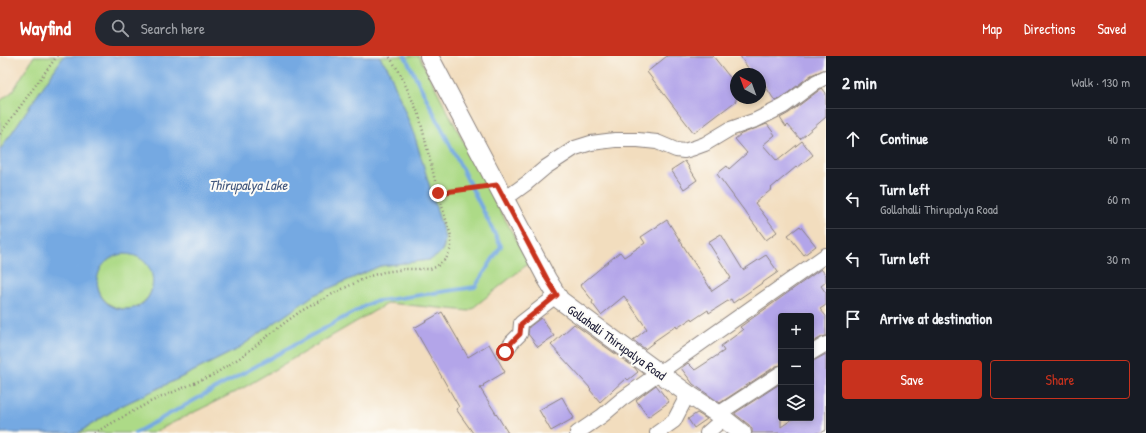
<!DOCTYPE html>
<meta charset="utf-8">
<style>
:root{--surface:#171b24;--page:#242831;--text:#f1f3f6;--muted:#9ea1a6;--line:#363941;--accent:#c8321e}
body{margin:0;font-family:"Patrick Hand",sans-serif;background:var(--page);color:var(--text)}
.controls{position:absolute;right:12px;bottom:12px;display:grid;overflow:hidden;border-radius:4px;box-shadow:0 2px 6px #0003}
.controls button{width:36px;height:36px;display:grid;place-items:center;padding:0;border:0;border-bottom:1px solid var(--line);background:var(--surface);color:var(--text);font:20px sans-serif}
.compass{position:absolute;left:730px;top:12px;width:36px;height:36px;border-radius:50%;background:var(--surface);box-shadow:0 2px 6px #0003;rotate:319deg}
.stop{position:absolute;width:12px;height:12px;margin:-9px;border:3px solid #c8321e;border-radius:50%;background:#fff}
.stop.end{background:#c8321e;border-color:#fff;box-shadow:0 1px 4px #0008}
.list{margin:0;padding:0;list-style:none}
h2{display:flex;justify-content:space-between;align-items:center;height:52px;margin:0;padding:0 16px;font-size:17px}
h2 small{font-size:13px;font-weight:400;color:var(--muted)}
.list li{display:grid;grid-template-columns:26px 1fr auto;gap:12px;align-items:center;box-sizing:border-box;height:60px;padding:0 16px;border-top:1px solid var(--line)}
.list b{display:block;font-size:15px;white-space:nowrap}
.list p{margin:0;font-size:13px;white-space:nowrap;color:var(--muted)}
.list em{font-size:13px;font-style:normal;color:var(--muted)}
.actions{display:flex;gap:8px;padding:12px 16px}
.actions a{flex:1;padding:9px 0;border:1px solid var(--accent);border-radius:4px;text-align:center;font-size:14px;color:var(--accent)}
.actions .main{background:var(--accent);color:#fff}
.icon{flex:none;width:22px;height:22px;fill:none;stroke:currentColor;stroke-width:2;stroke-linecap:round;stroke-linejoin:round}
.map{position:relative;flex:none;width:826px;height:377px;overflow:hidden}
header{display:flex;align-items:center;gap:24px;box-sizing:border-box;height:56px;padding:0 20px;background:var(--accent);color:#fff}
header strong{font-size:19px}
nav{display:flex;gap:22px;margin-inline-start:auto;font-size:14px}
.search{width:280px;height:36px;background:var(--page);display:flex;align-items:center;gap:10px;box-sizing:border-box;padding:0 14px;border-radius:22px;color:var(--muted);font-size:15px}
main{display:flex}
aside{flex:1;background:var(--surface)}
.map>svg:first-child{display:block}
.green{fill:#adda87;stroke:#687e61}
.water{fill:#75a9e2;stroke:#4c668e;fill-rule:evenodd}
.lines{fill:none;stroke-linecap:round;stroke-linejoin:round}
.stream{stroke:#75a9e2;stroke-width:4}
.building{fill:#b3a5e9}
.minor-casing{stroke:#8a807c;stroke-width:16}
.tertiary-casing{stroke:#8a807c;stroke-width:20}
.path{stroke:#8a807c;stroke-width:2.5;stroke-dasharray:1 3;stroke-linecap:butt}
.minor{stroke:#fff;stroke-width:14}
.tertiary{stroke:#fff;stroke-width:18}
.route{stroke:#c8321e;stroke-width:5}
.labels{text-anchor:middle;stroke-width:4;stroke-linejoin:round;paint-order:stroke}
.street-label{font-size:13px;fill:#22223b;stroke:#fdfcf7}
.water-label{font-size:14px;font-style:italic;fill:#43587e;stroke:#fdfcf7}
</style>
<header>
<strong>Wayfind</strong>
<div class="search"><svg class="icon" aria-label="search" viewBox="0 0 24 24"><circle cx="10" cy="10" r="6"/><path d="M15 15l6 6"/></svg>Search here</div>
<nav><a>Map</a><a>Directions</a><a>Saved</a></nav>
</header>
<main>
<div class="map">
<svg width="826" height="377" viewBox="0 0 826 377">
<rect width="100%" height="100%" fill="#fdfcf7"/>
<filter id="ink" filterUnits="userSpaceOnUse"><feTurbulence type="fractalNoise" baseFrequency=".025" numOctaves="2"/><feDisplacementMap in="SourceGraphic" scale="8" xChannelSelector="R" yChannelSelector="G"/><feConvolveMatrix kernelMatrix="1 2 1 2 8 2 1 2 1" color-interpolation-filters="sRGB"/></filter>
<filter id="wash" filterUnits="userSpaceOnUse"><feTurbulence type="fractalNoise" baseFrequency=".012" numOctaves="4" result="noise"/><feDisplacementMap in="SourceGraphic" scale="16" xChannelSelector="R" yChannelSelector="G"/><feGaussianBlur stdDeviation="0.9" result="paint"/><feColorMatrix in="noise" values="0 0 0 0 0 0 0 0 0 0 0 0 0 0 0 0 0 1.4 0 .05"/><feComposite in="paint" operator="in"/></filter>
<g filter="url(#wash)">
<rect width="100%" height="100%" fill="#f2ddbe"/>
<g class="green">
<polygon points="34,0 64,0 0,94 0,45 13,35"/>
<polygon points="379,0 419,0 484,125 529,207 469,255 388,247 243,332 152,377 78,377 119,351 184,320 236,294 314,239 380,210 429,204 437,200 444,192 445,182 415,82 388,12"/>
<circle cx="125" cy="225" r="28"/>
</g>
<path class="water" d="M64 0H379L388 12 415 81 445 182C444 194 440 200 429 204L380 210 314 239 236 294 184 320 119 351 78 377H0V94ZM122 198C163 197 161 252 127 253 92 255 85 206 122 198Z"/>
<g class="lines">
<polyline class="stream" points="135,377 372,246 475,231 501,190 405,0"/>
</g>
<g id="blocks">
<g class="building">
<polygon points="667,0 713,0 736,29 736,45 694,77 647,16"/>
<polygon points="740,0 826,0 826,13 811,19 780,43 775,45 760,22 760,18 752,18"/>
<polygon points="822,32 826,37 826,61 800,83 788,69 786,71 780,62 789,57"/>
<polygon points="767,68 775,79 763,89 777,105 802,85 813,99 797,112 796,111 771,132 772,133 755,147 777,176 766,184 717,118 727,110 729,113 747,97 735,83 741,78"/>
<polygon points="685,105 697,124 684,133 671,114"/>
<polygon points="667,164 712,235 731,222 708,186 721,178 743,214 766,199 778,216 733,247 731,243 709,257 708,254 693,264 692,262 677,272 676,270 653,286 654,286 645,293 633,284 647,273 624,240 601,259 592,247 593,245 580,229 620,196 624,201 645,187 641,181"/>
<polygon points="800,170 816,190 804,199 788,179"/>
<polygon points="821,213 826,219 826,226 821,230 826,237 826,249 820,253 826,260 826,280 822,281 811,287 811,260 781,260 781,309 776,310 720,347 693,328 681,312 688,307 695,314 724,295 721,290 743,274 740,271"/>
<polygon points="442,256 468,301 489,288 505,316 483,329 484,330 480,332 508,377 473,377 456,353 459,351 414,272"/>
<polygon points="541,262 554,280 538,291 528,278 529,271"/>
<polygon points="574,268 635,312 638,316 628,324 626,322 600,346 590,334 591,333 551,289"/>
<polygon points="826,298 826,374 821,377 752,377 752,373 749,369 735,358 735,357 781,327 781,371 794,362 811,362 811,305 815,304"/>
<polygon points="656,329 669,346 648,361 636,344"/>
<polygon points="562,341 574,362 551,375 539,354"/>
<polygon points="697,357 707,363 694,372 688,363"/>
</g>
</g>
</g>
<g filter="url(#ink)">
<use href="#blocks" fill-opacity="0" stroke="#8a807c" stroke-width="1"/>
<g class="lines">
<defs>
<g id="minor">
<polyline points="505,143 527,127 546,111 575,92 591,87 615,84 638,84 657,86 676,94 684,95 694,92 705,88 730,73 756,64 784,50 816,26 826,21"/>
<polyline points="505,296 512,286 520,278 521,267 557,239"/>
<polyline points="811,297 826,288"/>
<polyline points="718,358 781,317"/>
<polyline points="577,377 602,360 622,343 826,199"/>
<polyline points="657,377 674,365 688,338"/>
<polyline points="707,377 723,363"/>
</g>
<polyline id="tertiary" points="429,0 547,223 560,244 688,338 718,358 742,377"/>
</defs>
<use href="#minor" class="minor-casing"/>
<use href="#tertiary" class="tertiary-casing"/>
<g class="path">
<polyline points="0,78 57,0"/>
<polyline points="438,137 481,131"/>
<polyline points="94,377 150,346 213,319 241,301 283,268 301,255 338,235 370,220 384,216 406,213 430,213 436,211 446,203 451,192 451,180 438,137 419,59 400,17 389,0"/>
</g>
<use href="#minor" class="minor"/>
<use href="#tertiary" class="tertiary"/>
</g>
</g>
<g class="lines" filter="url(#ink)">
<polyline class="route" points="438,137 497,129 547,223 557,239 521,268 520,278 512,286 505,296"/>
</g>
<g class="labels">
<g class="street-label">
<text transform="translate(617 286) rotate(36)" y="5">Gollahalli Thirupalya Road</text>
</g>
<g class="water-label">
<text x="248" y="134">Thirupalya Lake</text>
</g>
</g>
</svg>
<div class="controls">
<button>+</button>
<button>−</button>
<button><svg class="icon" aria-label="layers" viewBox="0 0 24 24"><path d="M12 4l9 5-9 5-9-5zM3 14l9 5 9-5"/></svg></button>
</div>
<svg class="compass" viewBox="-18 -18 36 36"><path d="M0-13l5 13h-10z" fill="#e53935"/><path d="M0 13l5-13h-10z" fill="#9ea1a6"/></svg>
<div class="stop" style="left:505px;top:296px"></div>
<div class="stop end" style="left:438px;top:137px"></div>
</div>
<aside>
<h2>2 min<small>Walk · 130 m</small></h2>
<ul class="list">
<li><svg class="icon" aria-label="ahead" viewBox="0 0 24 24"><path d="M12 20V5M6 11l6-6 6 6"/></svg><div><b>Continue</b></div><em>40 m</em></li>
<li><svg class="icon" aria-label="left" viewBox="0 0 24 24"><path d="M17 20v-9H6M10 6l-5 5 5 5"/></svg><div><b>Turn left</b><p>Gollahalli Thirupalya Road</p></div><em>60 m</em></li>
<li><svg class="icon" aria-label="left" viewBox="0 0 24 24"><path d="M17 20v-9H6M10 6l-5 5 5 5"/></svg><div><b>Turn left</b></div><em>30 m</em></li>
<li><svg class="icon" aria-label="arrive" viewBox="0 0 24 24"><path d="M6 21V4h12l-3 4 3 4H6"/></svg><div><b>Arrive at destination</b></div></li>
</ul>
<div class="actions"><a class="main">Save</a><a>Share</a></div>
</aside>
</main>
